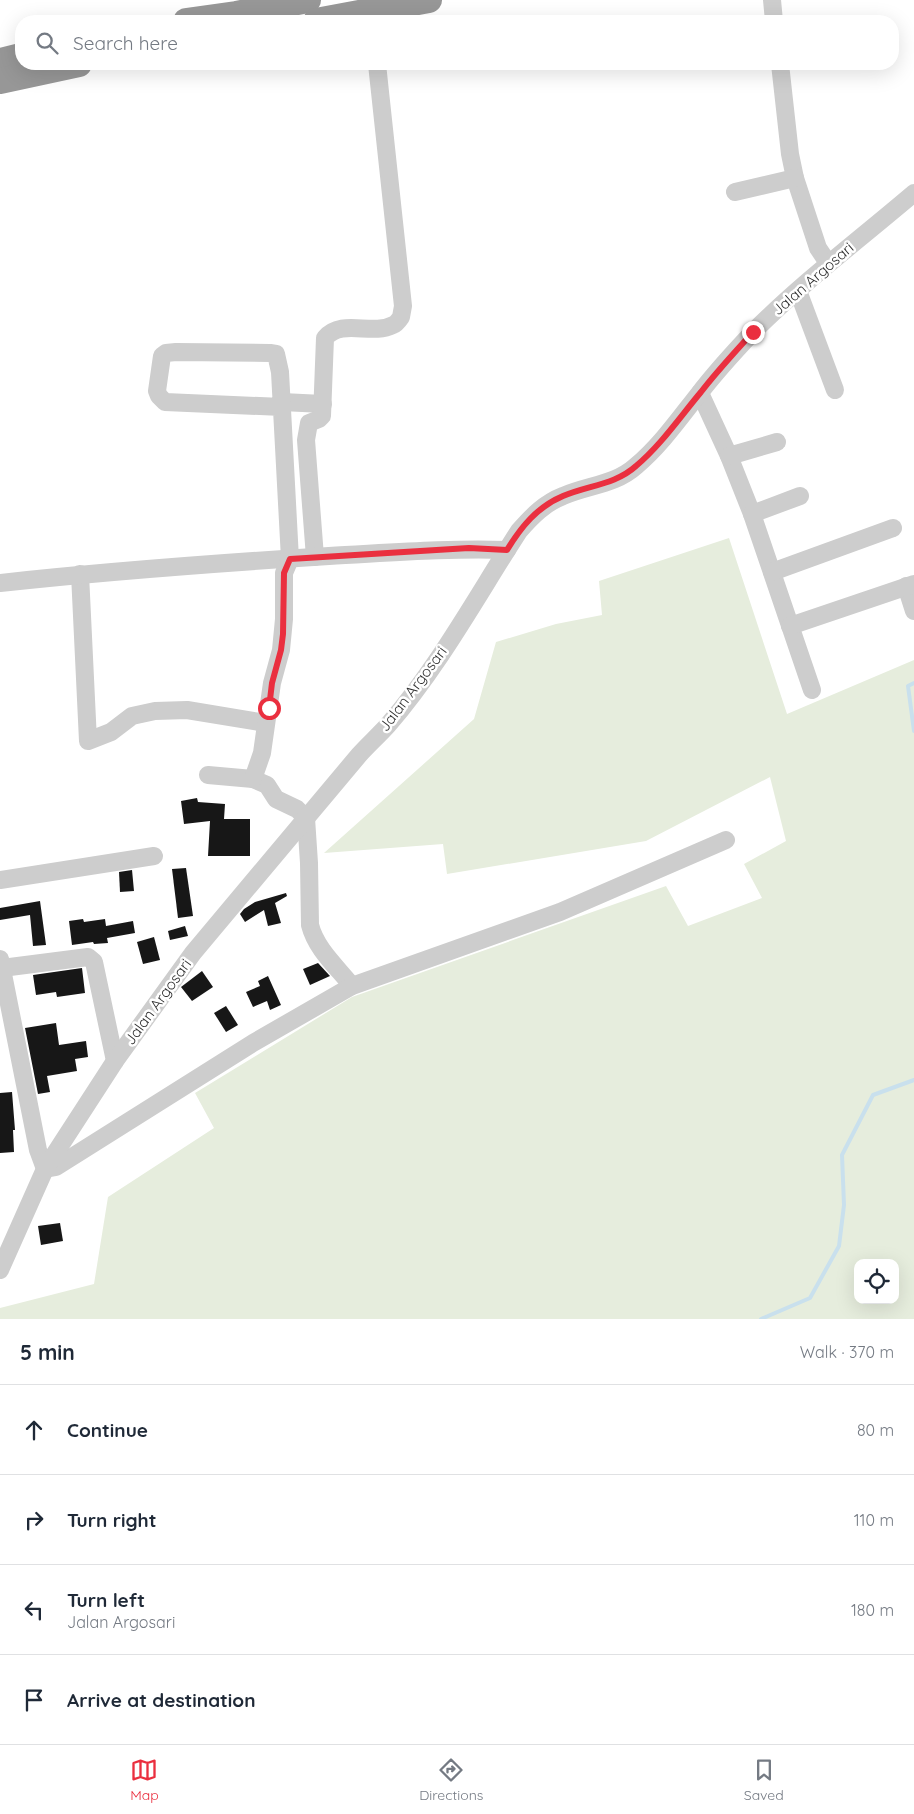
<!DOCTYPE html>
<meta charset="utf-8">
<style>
:root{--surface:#fff;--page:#f2f2f3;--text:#1f2937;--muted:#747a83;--line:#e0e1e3;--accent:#ea2f3f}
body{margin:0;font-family:Quicksand,sans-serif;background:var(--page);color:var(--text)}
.controls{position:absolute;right:15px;bottom:15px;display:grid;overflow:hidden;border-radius:10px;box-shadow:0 5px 20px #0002}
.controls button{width:45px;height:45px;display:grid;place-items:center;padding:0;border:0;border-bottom:1px solid var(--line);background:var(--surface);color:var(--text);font:25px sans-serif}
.stop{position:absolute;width:15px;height:15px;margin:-11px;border:4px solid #ea2f3f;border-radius:50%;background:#fff}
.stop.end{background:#ea2f3f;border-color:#fff;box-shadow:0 1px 5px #0008}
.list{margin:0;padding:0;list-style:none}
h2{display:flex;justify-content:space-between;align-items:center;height:65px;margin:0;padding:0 20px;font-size:21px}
h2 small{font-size:16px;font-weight:400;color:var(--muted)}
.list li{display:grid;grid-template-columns:32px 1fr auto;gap:15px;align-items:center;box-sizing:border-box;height:90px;padding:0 20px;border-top:1px solid var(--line)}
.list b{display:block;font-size:19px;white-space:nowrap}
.list p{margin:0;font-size:16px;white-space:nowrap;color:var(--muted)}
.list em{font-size:16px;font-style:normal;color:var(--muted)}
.icon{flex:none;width:28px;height:28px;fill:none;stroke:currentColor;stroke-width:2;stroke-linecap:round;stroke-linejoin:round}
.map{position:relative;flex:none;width:914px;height:1319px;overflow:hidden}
.search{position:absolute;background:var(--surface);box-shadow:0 5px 20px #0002;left:15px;right:15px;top:15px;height:55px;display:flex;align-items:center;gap:12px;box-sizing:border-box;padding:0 18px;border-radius:20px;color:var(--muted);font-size:19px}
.sheet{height:425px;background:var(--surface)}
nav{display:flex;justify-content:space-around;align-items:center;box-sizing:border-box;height:70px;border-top:1px solid var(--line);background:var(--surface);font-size:14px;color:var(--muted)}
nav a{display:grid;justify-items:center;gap:2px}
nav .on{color:var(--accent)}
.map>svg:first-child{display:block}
.green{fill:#e6eddd;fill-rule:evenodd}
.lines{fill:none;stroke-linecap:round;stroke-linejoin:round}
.stream{stroke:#c9e0ed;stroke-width:4}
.building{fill:#171717}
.minor{stroke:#cdcdcd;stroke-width:18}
.highway{stroke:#979797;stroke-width:26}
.route{stroke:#ea2f3f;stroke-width:6}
.labels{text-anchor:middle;stroke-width:5;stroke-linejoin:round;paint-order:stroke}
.street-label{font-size:15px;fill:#303030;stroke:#fff}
</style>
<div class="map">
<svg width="914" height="1319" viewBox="0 0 914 1319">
<rect width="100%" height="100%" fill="#fff"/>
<path class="green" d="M729 538 787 714 914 660V1319H0V1308L94 1284 108 1197 214 1128 195 1093 352 997 666 886 688 926 762 898 744 864 786 841 770 777 646 841 447 874 443 844 324 853 474 719 496 642 556 624 602 615 599 581ZM858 1263H895V1300H858Z"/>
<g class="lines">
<g class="stream">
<polyline points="914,683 908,686 914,731"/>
<polyline points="761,1319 810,1298 839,1246 844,1205 842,1155 873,1095 914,1080"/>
</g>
</g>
<g class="building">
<polygon points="197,798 198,802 225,804 224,819 250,819 250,856 208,856 210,821 184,824 181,801"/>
<polygon points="186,868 193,916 178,918 172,869"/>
<polygon points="132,870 134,891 120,892 119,872"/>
<polygon points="286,893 287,896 275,903 281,923 268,926 264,910 245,922 240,914 244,909 255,902"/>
<polygon points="40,901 46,945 33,946 30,915 0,920 0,908"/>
<polygon points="83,919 84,922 105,919 106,926 133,921 135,933 107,938 108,943 94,944 93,942 72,945 69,921"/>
<polygon points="185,926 188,936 170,940 168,931"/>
<polygon points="154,937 160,960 143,964 137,942"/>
<polygon points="318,963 330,976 310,985 303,969"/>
<polygon points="82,968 85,993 57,997 56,992 36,995 33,975"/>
<polygon points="202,971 213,987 192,1001 181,987"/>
<polygon points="268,976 281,1005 270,1010 267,1001 253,1007 246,992 260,986 258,981"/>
<polygon points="226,1006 238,1025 226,1032 214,1013"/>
<polygon points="56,1023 59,1045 86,1041 88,1057 75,1059 77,1071 47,1076 50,1092 38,1094 25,1028"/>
<polygon points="12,1092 15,1130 13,1130 14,1152 0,1153 0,1093"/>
<polygon points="60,1223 63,1241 41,1245 38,1226"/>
</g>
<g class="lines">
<g class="minor">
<polyline points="772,0 774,21"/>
<polyline points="780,64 790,154 795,178 818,248 828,263"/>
<polyline points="735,192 795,178"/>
<polyline points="798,291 835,390"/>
<polyline points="700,393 729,456 752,514 812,690"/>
<polyline points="282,402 323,404"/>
<polyline points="729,456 777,442"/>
<polyline points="752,514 800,496"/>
<path d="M315 557 306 440 309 423 319 419 322 416 325 338C342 318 371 336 393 325 396 324 399 320 401 317L403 306 377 64"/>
<polyline points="772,572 893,528"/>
<polyline points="80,574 88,741 111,732 132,716 155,711 187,710 266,723"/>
<path d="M0 583C109 571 219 563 329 556 388 553 447 548 507 550"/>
<polyline points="906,586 914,611"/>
<polyline points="790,626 914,584"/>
<path d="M208 775 253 779 267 785 276 799 297 809 306 818 309 863 310 925C316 949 337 967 352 986"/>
<polyline points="253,779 262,753 272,683 281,650 284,619 284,573 290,559 280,372 276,354 270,353 176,352 166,353 162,356 157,391 159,396 165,402 282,407"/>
<polyline points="0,880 154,856"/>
<polyline points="0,959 38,1150 45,1169 56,1167 253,1043 352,986 560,912 726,840"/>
<polyline points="2,968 88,957 94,962 115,1061"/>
<path d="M0 1270 45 1169 115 1061 193 953 359 755C368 745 379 735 388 725 439 666 477 596 519 531 532 516 545 503 563 496 588 485 615 485 636 466 660 446 679 419 698 395 715 373 734 352 753 332 803 282 860 239 914 193"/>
</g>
<g class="highway">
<polyline points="186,21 236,14 308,0"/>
<polyline points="316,21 429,0"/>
<polyline points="0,61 21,56"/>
<polyline points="0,81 79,64"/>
</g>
</g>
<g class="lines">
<path class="route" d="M269 708 272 683 281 650 283 634 284 573 290 559 469 548 507 550C521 527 537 507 563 496 588 485 615 485 636 466 661 445 680 417 701 392 717 371 735 352 753 332"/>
</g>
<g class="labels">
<g class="street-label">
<text transform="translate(813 279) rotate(-41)" y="5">Jalan Argosari</text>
<text transform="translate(413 689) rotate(-53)" y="5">Jalan Argosari</text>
<text transform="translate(158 1002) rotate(-54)" y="5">Jalan Argosari</text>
</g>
</g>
</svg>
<div class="controls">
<button><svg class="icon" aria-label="locate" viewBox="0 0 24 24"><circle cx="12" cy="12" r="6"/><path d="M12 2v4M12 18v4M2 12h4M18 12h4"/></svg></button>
</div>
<div class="stop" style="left:269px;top:708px"></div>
<div class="stop end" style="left:753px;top:332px"></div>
<div class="search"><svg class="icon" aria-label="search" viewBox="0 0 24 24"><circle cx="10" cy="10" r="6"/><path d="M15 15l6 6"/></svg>Search here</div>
</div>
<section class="sheet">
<h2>5 min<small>Walk · 370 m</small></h2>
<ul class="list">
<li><svg class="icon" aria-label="ahead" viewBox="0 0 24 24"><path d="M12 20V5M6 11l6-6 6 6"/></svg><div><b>Continue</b></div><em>80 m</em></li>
<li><svg class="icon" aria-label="right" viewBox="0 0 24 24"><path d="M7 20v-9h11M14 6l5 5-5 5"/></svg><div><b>Turn right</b></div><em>110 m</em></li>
<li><svg class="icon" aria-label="left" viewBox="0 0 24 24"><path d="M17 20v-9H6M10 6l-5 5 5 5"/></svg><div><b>Turn left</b><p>Jalan Argosari</p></div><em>180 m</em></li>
<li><svg class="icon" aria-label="arrive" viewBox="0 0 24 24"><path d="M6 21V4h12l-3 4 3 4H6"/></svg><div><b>Arrive at destination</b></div></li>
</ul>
</section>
<nav>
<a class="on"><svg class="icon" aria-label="map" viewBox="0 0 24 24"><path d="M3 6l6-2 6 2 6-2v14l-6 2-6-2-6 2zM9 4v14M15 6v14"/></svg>Map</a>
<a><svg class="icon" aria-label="directions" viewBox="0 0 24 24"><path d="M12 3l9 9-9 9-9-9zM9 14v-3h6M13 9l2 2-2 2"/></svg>Directions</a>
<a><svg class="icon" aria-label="saved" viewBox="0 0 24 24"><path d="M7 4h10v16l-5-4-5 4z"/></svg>Saved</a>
</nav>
